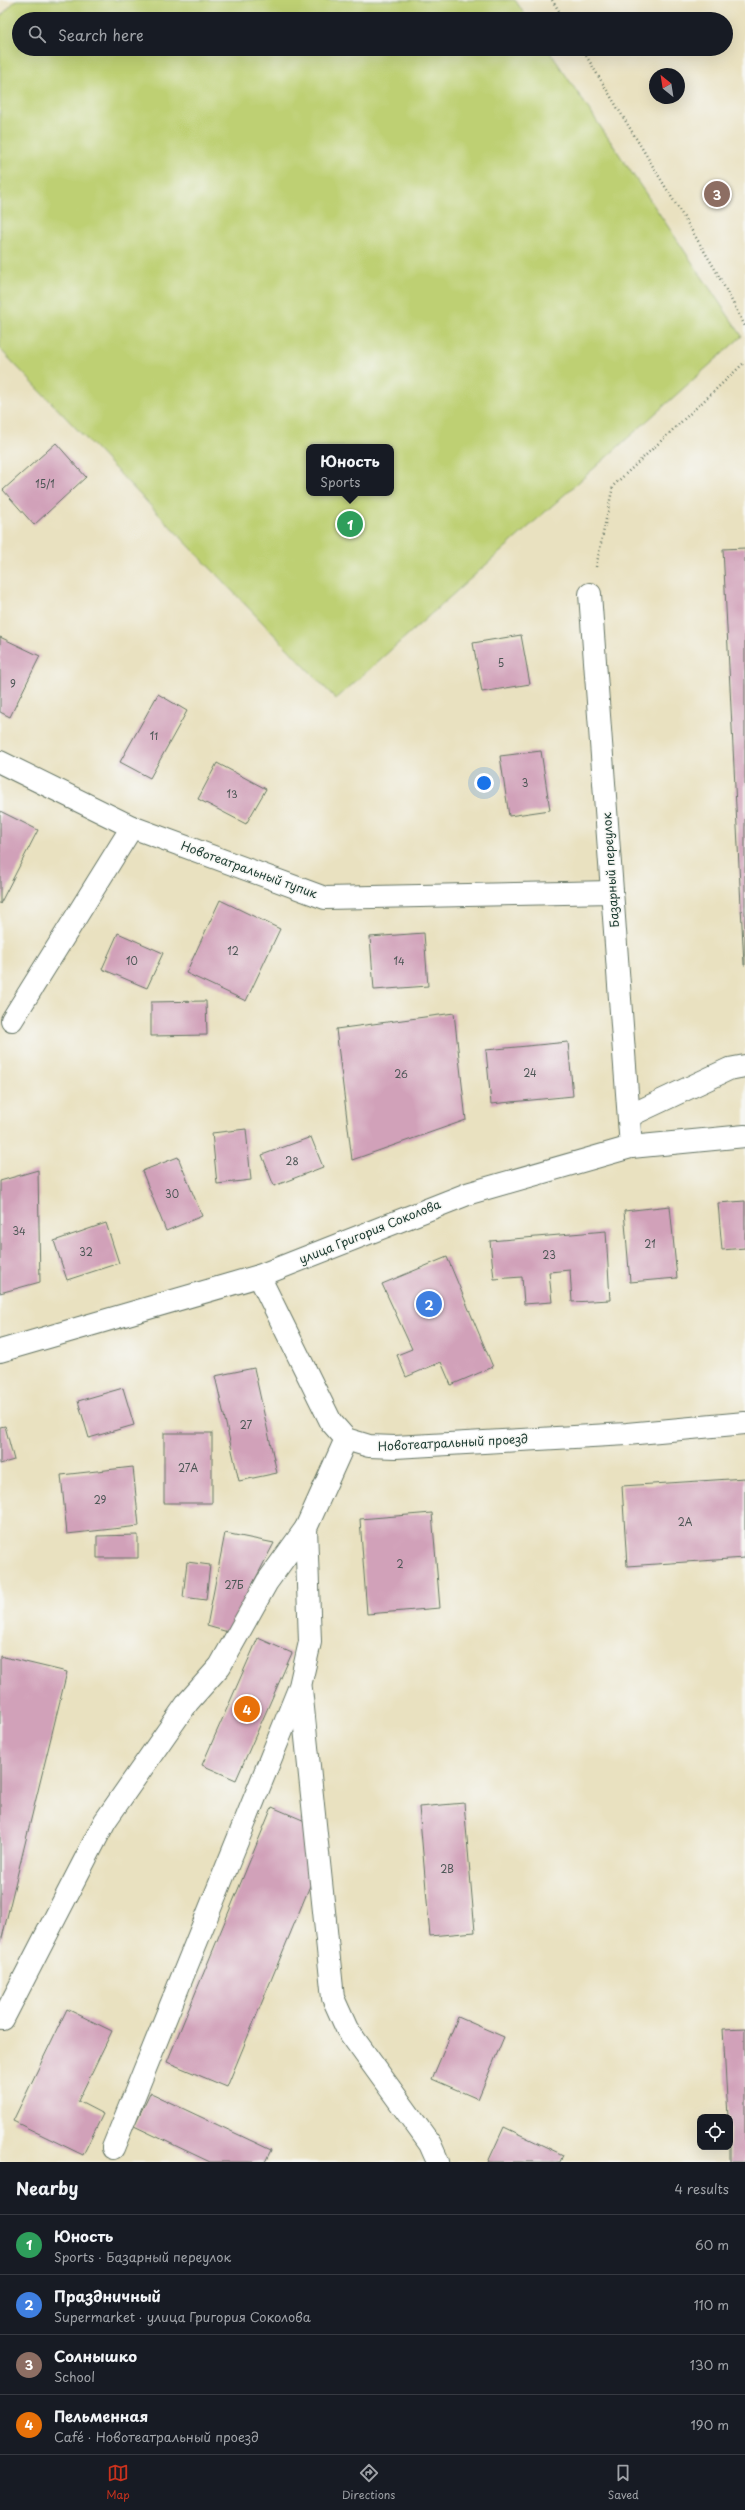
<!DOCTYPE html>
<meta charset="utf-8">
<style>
:root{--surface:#171b24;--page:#20242c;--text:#f1f3f6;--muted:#9ea1a6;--line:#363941;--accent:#c8321e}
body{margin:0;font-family:"Playpen Sans",sans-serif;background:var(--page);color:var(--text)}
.controls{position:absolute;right:12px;bottom:12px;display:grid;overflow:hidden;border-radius:8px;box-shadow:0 4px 16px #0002}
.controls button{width:36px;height:36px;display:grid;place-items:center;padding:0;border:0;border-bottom:1px solid var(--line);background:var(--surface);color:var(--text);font:20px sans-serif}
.compass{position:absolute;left:649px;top:68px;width:36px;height:36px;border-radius:50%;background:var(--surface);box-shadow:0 4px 16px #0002;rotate:330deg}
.you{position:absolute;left:484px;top:783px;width:14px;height:14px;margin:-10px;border:3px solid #fff;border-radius:50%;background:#1a73e8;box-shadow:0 0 0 6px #1a73e833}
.badge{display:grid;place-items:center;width:26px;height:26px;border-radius:50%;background:var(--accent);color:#fff;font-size:13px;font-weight:700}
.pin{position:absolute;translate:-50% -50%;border:2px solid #fff;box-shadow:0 1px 4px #0006}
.popup{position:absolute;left:306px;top:444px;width:88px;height:52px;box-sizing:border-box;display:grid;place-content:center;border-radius:8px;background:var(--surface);filter:drop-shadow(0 1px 3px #0005);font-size:13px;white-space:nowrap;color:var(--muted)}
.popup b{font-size:15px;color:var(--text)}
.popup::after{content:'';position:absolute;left:50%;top:100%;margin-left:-8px;border:8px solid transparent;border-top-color:var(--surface)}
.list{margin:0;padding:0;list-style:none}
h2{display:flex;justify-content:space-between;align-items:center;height:52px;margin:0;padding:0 16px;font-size:17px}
h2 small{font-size:13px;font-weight:400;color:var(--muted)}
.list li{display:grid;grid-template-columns:26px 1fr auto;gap:12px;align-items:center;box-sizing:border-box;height:60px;padding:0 16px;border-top:1px solid var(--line)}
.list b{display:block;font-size:15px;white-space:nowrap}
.list p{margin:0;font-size:13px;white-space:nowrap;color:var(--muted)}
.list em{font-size:13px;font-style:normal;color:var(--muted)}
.icon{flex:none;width:22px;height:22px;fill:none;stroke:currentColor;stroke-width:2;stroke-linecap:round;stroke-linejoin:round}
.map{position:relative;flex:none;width:745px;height:2162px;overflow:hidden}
.search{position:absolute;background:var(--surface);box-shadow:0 4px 16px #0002;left:12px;right:12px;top:12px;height:44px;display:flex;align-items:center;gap:10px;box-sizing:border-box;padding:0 14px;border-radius:22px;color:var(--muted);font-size:15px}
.sheet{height:292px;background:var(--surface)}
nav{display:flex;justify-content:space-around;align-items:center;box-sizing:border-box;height:56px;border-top:1px solid var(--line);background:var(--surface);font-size:11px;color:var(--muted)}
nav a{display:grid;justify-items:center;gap:2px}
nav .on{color:var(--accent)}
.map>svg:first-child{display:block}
.green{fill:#bed073;stroke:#6e8654;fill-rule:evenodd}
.building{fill:#d1a1b9}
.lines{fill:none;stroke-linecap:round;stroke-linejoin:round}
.minor-casing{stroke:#667665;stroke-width:24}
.path{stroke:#667665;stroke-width:2.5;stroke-dasharray:1 3;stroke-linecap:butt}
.minor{stroke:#fff;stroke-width:22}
.labels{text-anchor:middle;stroke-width:3;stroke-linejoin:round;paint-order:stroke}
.number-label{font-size:10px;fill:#4c5655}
.street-label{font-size:12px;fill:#1f3d34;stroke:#f6f6f2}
</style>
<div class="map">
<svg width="745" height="2162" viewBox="0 0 745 2162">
<rect width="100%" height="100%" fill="#f6f6f2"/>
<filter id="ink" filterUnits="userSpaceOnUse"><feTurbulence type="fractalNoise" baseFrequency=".025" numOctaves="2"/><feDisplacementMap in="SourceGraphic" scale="8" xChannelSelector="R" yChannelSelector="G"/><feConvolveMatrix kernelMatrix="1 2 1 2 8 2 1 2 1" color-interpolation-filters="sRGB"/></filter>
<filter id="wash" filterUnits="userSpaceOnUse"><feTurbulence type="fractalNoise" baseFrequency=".012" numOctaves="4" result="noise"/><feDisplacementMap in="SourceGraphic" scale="16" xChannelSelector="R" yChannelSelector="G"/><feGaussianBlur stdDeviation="0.9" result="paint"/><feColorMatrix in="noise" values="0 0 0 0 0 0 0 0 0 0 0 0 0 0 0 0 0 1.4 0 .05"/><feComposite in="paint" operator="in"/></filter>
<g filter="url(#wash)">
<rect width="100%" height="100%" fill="#e9e1c0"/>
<path class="green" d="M16 0H515L528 19H19V49H548L742 336 336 699 0 349V17ZM309 447H391V493H309Z"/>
<g id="blocks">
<g class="building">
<polygon points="56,443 86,477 34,525 3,490"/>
<polygon points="745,548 745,965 744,965 723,549"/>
<polygon points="521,635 530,684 482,692 473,643"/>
<polygon points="0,637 40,656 10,717 0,712"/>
<polygon points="158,694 187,711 150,778 120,762"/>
<polygon points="541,751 550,810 509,816 500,756"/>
<polygon points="217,763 266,789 246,824 198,799"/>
<polygon points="0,811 38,830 0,904"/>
<polygon points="220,900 280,929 246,1001 186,973"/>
<polygon points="118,933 163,953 147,988 102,969"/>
<polygon points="424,933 428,986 374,990 370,937"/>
<polygon points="206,1001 207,1035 151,1036 151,1002"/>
<polygon points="454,1013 466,1120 352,1160 336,1029"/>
<polygon points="568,1042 573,1096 491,1104 486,1050"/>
<polygon points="246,1129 251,1180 217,1184 212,1133"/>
<polygon points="311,1137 323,1167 274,1186 262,1155"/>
<polygon points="178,1157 202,1216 166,1231 142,1171"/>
<polygon points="38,1170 40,1282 0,1293 0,1181"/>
<polygon points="745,1201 745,1248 722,1250 718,1203"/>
<polygon points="670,1206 677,1278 630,1282 624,1211"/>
<polygon points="106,1223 119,1263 67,1280 54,1241"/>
<polygon points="606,1231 610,1300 572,1302 570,1270 549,1272 552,1302 524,1304 522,1277 494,1279 490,1241"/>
<polygon points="447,1257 493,1367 451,1385 441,1362 406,1377 397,1355 412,1349 382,1284"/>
<polygon points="254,1368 277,1473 239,1481 215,1376"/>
<polygon points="123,1388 134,1425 89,1438 78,1401"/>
<polygon points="5,1426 14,1460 0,1464 0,1427"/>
<rect x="164" y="1433" width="48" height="70"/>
<polygon points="133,1467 139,1526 67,1534 61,1475"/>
<polygon points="745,1478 745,1558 627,1566 622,1486"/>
<polygon points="432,1513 440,1608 367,1614 360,1519"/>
<polygon points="225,1533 274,1543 228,1632 207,1626"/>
<polygon points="138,1535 138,1558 97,1558 97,1536"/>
<polygon points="187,1562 210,1565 206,1600 183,1597"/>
<polygon points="258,1638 292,1653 236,1780 202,1765"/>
<polygon points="0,1656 67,1672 1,1942 0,1942"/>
<polygon points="464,1803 475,1932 430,1936 419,1807"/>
<polygon points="272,1807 305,1821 314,1876 227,2087 167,2062"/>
<polygon points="67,2009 112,2031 78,2101 103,2114 83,2155 13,2121"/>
<polygon points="458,2017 504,2037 478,2099 432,2079"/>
<polygon points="745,2028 745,2162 730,2162 730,2117 728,2117 723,2029"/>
<polygon points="150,2093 271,2150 265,2162 210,2162 134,2126"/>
<polygon points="504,2127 563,2155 560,2162 488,2162"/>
</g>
</g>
</g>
<g filter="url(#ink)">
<use href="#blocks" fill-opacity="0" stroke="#667665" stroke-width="1"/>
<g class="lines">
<defs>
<g id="minor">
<polyline points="590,594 631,1147"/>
<polyline points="0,762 132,827 325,898 612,892"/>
<polyline points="12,1020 132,827"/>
<polyline points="629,1116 729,1069 745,1066"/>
<polyline points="259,1276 331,1422 346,1439 369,1446 395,1447 627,1434 745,1423"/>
<polyline points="0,1351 259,1276 470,1193 631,1147 745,1136"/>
<polyline points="301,1689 333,1998 347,2029 430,2144 438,2162"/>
<polyline points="3,2019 105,1821 188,1702 220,1666 267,1582 306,1528"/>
<polyline points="113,2148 300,1686 310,1642 306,1528 346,1439"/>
</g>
</defs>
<use href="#minor" class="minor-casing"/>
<g class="path">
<polyline points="552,0 564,19"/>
<polyline points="582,49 715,269 745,326"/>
<polyline points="596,567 613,486 745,362"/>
</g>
<use href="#minor" class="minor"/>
</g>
</g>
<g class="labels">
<g class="number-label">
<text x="45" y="488">15/1</text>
<text x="501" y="667">5</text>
<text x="13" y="688">9</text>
<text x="154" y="740">11</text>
<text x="525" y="787">3</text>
<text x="232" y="798">13</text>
<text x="233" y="955">12</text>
<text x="132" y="965">10</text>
<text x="399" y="965">14</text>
<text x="530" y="1077">24</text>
<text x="401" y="1078">26</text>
<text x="292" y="1165">28</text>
<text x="172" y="1198">30</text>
<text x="19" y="1235">34</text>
<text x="650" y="1248">21</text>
<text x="86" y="1256">32</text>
<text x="549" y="1259">23</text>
<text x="246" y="1429">27</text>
<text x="188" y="1472">27А</text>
<text x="100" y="1504">29</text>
<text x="685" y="1526">2А</text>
<text x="400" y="1568">2</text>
<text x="234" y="1589">27Б</text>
<text x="447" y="1873">2В</text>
</g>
<g class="street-label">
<text transform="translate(249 870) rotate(20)" y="4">Новотеатральный тупик</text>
<text transform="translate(611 870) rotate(-94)" y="4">Базарный переулок</text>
<text transform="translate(370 1232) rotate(-22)" y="4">улица Григория Соколова</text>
<text transform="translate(453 1443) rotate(-3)" y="4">Новотеатральный проезд</text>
</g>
</g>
</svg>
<div class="controls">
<button><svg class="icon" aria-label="locate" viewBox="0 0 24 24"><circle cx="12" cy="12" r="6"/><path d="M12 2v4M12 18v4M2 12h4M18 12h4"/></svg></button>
</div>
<svg class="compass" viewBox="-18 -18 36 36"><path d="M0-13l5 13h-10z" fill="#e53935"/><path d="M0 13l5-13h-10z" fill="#9ea1a6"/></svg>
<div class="you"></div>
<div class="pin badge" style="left:350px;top:524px;background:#2e9e5b">1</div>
<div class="popup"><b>Юность</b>Sports</div>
<div class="pin badge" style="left:429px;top:1304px;background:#3f7fe0">2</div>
<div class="pin badge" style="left:717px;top:194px;background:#8d6e63">3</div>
<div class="pin badge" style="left:247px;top:1709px;background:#e8710a">4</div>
<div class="search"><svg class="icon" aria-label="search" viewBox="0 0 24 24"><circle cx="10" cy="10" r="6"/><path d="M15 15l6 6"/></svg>Search here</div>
</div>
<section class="sheet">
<h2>Nearby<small>4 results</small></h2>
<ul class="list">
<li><span class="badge" style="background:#2e9e5b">1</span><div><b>Юность</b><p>Sports · Базарный переулок</p></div><em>60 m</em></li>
<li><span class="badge" style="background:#3f7fe0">2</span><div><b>Праздничный</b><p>Supermarket · улица Григория Соколова</p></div><em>110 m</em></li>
<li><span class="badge" style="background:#8d6e63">3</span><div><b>Солнышко</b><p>School</p></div><em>130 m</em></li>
<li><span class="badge" style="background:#e8710a">4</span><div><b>Пельменная</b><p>Café · Новотеатральный проезд</p></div><em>190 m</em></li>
</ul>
</section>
<nav>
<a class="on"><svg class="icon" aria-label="map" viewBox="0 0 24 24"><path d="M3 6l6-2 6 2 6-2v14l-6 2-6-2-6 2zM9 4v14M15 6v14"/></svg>Map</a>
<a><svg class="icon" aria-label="directions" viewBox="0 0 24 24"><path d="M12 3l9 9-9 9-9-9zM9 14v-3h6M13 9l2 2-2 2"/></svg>Directions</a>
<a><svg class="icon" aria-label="saved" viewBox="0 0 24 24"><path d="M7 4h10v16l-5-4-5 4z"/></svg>Saved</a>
</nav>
